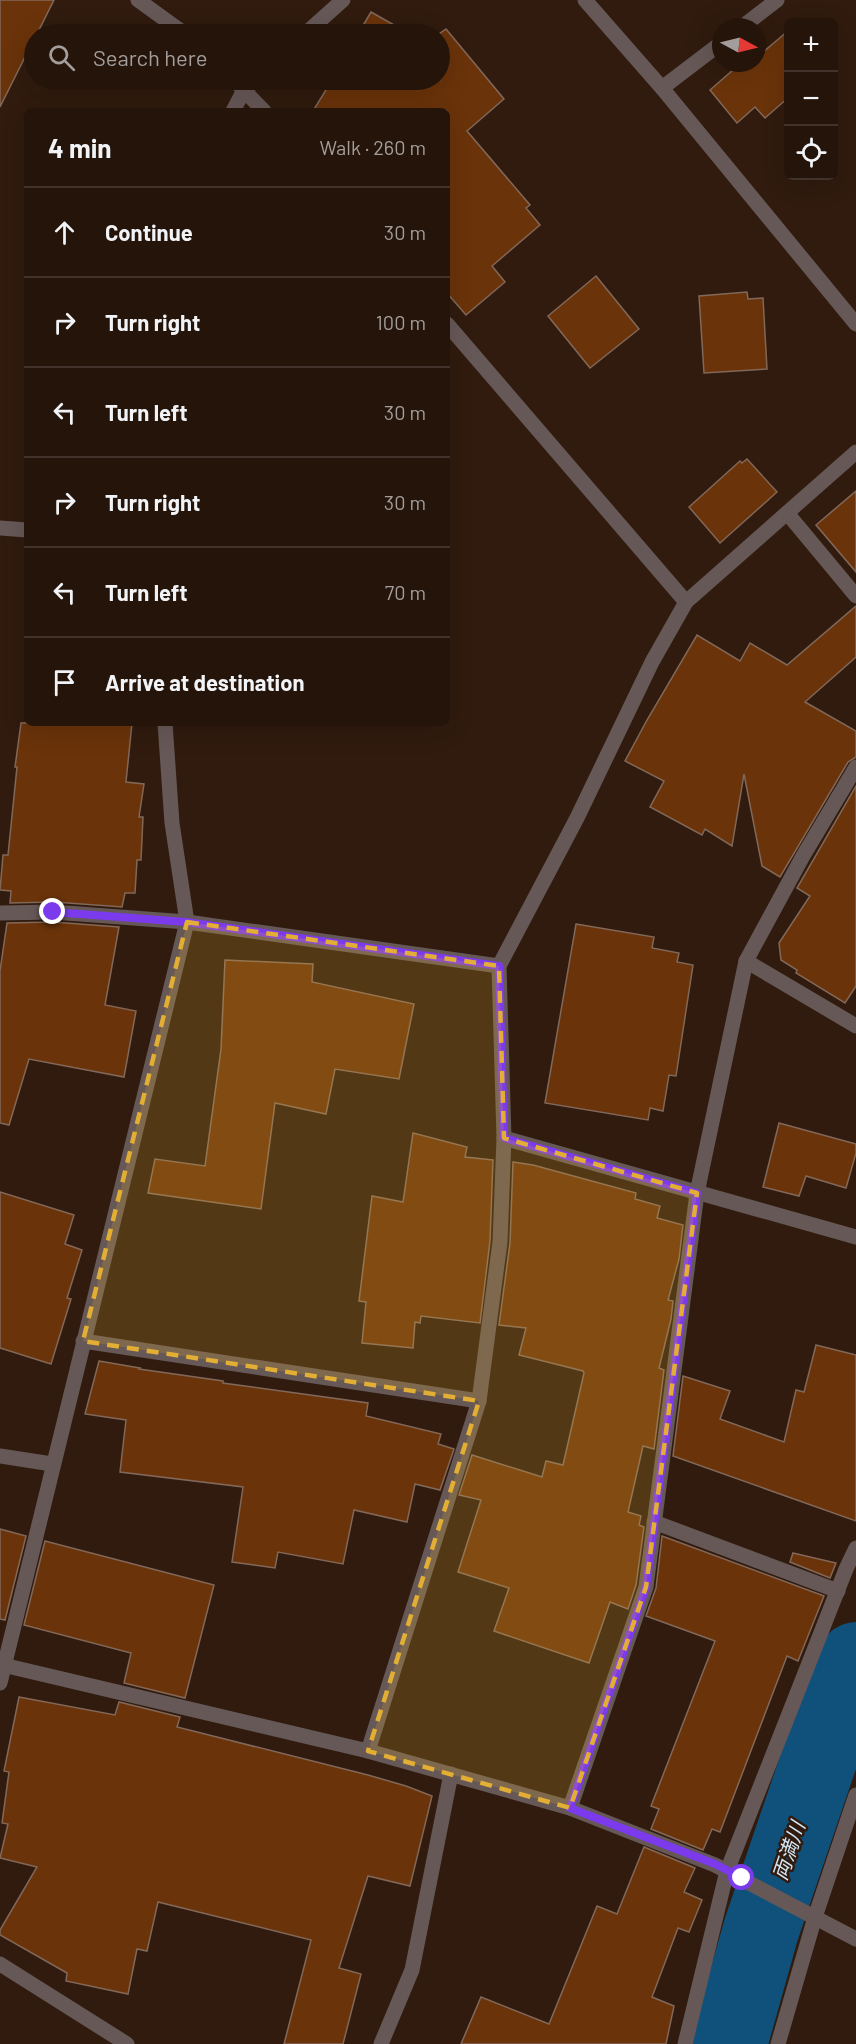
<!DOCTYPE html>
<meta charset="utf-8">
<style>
:root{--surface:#24140a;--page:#302118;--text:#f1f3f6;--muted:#a39e9c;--line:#41332b}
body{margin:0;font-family:Barlow,"Noto Sans JP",sans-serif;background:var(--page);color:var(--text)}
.controls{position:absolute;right:18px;top:18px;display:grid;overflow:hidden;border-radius:9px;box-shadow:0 6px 24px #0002}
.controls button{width:54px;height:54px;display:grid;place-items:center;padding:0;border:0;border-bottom:2px solid var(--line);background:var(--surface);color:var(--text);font:30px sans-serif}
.compass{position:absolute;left:712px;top:18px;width:54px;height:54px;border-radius:50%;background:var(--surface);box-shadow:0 6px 24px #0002;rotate:97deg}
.stop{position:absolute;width:18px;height:18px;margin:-14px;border:4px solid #7c3aed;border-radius:50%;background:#fff}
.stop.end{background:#7c3aed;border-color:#fff;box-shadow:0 2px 6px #0008}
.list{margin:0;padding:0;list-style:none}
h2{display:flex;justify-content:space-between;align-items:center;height:78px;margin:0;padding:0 24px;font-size:26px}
h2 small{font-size:20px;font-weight:400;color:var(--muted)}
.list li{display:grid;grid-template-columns:39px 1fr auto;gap:18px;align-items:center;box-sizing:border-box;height:90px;padding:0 24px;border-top:2px solid var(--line)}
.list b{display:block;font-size:22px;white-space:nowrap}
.list em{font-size:20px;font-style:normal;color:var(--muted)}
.icon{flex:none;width:33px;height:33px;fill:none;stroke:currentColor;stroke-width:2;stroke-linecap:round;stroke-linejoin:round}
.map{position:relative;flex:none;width:856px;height:2044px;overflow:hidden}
.search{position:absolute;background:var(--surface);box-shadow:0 6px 24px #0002;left:24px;top:24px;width:426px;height:66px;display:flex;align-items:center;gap:15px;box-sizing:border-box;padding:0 21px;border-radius:33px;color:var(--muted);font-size:22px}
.panel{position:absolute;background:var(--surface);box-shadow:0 6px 24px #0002;left:24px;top:108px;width:426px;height:618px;border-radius:9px}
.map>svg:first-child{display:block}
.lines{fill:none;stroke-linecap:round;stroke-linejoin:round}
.river{stroke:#10517b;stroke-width:76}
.building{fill:#6a330a;stroke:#826859;stroke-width:1.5}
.minor{stroke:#665856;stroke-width:15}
.tertiary{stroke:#665856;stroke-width:15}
.route{stroke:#7c3aed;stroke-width:8}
.marked{fill:#e2ae34;fill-opacity:0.2;stroke:#e2ae34;stroke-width:4.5;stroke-dasharray:12 8;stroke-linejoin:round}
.labels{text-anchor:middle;stroke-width:5;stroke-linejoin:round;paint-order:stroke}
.water-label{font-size:20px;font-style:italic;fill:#d3e6f6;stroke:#301b0e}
</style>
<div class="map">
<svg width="856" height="2044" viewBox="0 0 856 2044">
<rect width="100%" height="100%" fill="#301b0e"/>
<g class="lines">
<polyline class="river" points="729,2044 761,1930 839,1701 856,1660"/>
</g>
<g class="building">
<polygon points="0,0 54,0 37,34 34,34 34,39 0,107"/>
<polygon points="371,12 410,34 358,34"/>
<polygon points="446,29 504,99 467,131 530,205 526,208 540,225 492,266 505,282 466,315 447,293 447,111 313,111 332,80 440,80 439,34"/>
<polygon points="789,30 789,97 765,118 755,107 737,123 710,90 741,63 757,63 757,50 758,49 762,53"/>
<polygon points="596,276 639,329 590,368 548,316"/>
<polygon points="747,292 748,299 763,298 767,369 704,373 699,296"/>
<polygon points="747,459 777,492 720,543 689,507 740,461 742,463"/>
<polygon points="856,491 856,572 816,525"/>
<polygon points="856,606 856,657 805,702 856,731 856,757 848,762 780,877 762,866 744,774 732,846 705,829 702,835 650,807 664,781 625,761 647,720 697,635 740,661 750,643 787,665"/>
<polygon points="21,723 132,723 126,782 144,784 139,817 143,817 141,860 137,860 135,893 125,893 122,907 54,902 10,903 11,891 0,890 3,855 8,855 17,767 15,767"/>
<polygon points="856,786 856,986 845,1003 796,973 797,970 781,960 779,943 810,896 797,888"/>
<polygon points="53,922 119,927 105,1005 136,1011 124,1077 29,1059 9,1125 0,1123 0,971 7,923"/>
<polygon points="576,924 654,937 652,948 679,953 677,962 693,965 676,1076 669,1075 663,1111 650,1108 648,1120 545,1103"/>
<polygon points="225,960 313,964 312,982 414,1004 399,1079 335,1069 326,1114 275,1103 261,1209 148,1193 155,1159 205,1166 221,1049"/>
<polygon points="779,1123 856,1144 856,1153 846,1188 806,1176 799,1196 763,1187"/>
<polygon points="413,1133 467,1147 465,1157 493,1160 490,1241 480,1323 421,1316 420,1323 415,1322 413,1348 362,1343 366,1302 359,1301 372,1196 403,1202"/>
<polygon points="513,1162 533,1165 636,1193 635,1199 660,1206 657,1218 683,1225 679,1259 668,1300 673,1301 671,1319 659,1368 664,1370 654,1449 643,1446 628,1512 641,1516 639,1525 644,1527 636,1585 628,1609 610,1602 589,1663 494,1631 509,1588 458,1572 481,1500 459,1495 472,1455 542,1477 546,1461 563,1465 584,1373 583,1371 519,1355 526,1328 499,1325 510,1243"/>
<polygon points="0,1192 74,1215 65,1244 82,1250 67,1298 71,1299 51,1364 0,1348"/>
<polygon points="816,1345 856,1355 856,1521 673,1456 683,1376 730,1391 720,1419 784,1442 796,1390 804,1392"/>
<polygon points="99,1361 140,1368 139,1369 223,1381 223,1383 368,1403 366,1416 441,1434 438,1444 454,1449 440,1490 415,1484 407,1522 354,1510 343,1564 278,1552 275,1568 232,1562 243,1487 120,1472 126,1420 85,1414"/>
<polygon points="0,1529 26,1536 5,1620 0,1619"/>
<polygon points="662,1536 824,1596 798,1661 787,1656 720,1832 712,1829 703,1850 651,1829 659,1809 651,1806 715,1641 646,1616 656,1588"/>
<polygon points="45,1541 214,1585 185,1698 124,1683 131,1653 24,1625"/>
<polygon points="793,1553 836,1563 830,1578 790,1562"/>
<polygon points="19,1697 115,1715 119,1702 180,1717 177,1727 368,1775 406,1786 432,1796 410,1886 368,1876 339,1968 361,1974 343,2044 284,2044 311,1940 158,1902 147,1951 137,1949 128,1994 66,1981 67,1973 0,1935 0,1930 37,1867 0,1858 8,1824 2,1823 9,1772 4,1771"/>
<polygon points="644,1847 695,1868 684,1892 702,1900 689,1932 678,1928 652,1997 674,2006 666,2044 461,2044 481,1997 549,2024 597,1906 617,1914"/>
</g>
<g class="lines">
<g class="minor">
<polyline points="138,0 185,34"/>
<polyline points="742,27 777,0"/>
<polyline points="305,34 343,0"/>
<polyline points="234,80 264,111"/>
<polyline points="662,88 721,43"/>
<polyline points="233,111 244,90 256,80"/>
<polyline points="447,324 686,602"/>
<polyline points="787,513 856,596"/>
<polyline points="0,528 27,530"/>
<polyline points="0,913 53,912 187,922 499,966"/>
<polyline points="746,961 856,1026"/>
<polyline points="504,1138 856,1237"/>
<polyline points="83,1341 479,1401"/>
<polyline points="0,1456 52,1464"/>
<polyline points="654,1522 838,1591"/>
<polyline points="3,1665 368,1751 570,1808 715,1865 856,1939"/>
<polyline points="0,1683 187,922 172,823 165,723"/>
<polyline points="368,1751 479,1401 500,1242 504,1138 499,966 577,818 652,662 686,602 856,452"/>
<polyline points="570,1808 646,1587 697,1193 746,961 803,856 856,767"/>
<polyline points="0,1964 127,2044"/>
<polyline points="381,2044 412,1970 451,1774"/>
<polyline points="685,2044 727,1871 846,1569 856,1548"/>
<polyline points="778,2044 815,1917 856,1795"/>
</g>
<polyline class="tertiary" points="585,0 662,88 856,324"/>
</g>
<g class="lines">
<polyline class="route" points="53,912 186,922 499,966 504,1138 697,1193 646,1587 570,1808 715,1864 742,1878"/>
</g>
<path class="marked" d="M187 922 499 966 504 1138 697 1193 646 1587 570 1808 368 1751 479 1401 83 1341Z"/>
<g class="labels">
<g class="water-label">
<text transform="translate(789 1851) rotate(-71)" y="7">両満川</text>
</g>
</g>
</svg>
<div class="controls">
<button>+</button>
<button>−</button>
<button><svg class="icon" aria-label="locate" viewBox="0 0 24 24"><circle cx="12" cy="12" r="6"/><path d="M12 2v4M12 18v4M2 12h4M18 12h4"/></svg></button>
</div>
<svg class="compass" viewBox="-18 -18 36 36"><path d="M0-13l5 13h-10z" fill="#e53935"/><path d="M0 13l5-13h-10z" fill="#a39e9c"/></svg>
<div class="stop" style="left:742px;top:1878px"></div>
<div class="stop end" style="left:53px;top:912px"></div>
<div class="search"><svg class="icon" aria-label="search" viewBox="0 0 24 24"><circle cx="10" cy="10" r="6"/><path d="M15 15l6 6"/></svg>Search here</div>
<section class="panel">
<h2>4 min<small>Walk · 260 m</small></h2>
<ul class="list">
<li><svg class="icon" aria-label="ahead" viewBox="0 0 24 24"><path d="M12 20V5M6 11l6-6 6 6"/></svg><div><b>Continue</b></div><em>30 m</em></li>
<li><svg class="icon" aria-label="right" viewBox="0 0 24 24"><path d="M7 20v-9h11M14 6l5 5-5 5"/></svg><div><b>Turn right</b></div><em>100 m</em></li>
<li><svg class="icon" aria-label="left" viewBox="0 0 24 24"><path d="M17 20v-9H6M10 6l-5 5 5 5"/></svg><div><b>Turn left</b></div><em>30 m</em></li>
<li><svg class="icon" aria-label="right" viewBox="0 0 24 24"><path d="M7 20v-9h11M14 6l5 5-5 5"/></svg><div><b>Turn right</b></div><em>30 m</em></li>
<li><svg class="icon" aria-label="left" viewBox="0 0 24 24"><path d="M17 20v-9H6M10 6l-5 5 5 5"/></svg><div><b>Turn left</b></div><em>70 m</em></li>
<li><svg class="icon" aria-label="arrive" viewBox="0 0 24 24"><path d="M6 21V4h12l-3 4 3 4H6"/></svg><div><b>Arrive at destination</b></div></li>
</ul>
</section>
</div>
